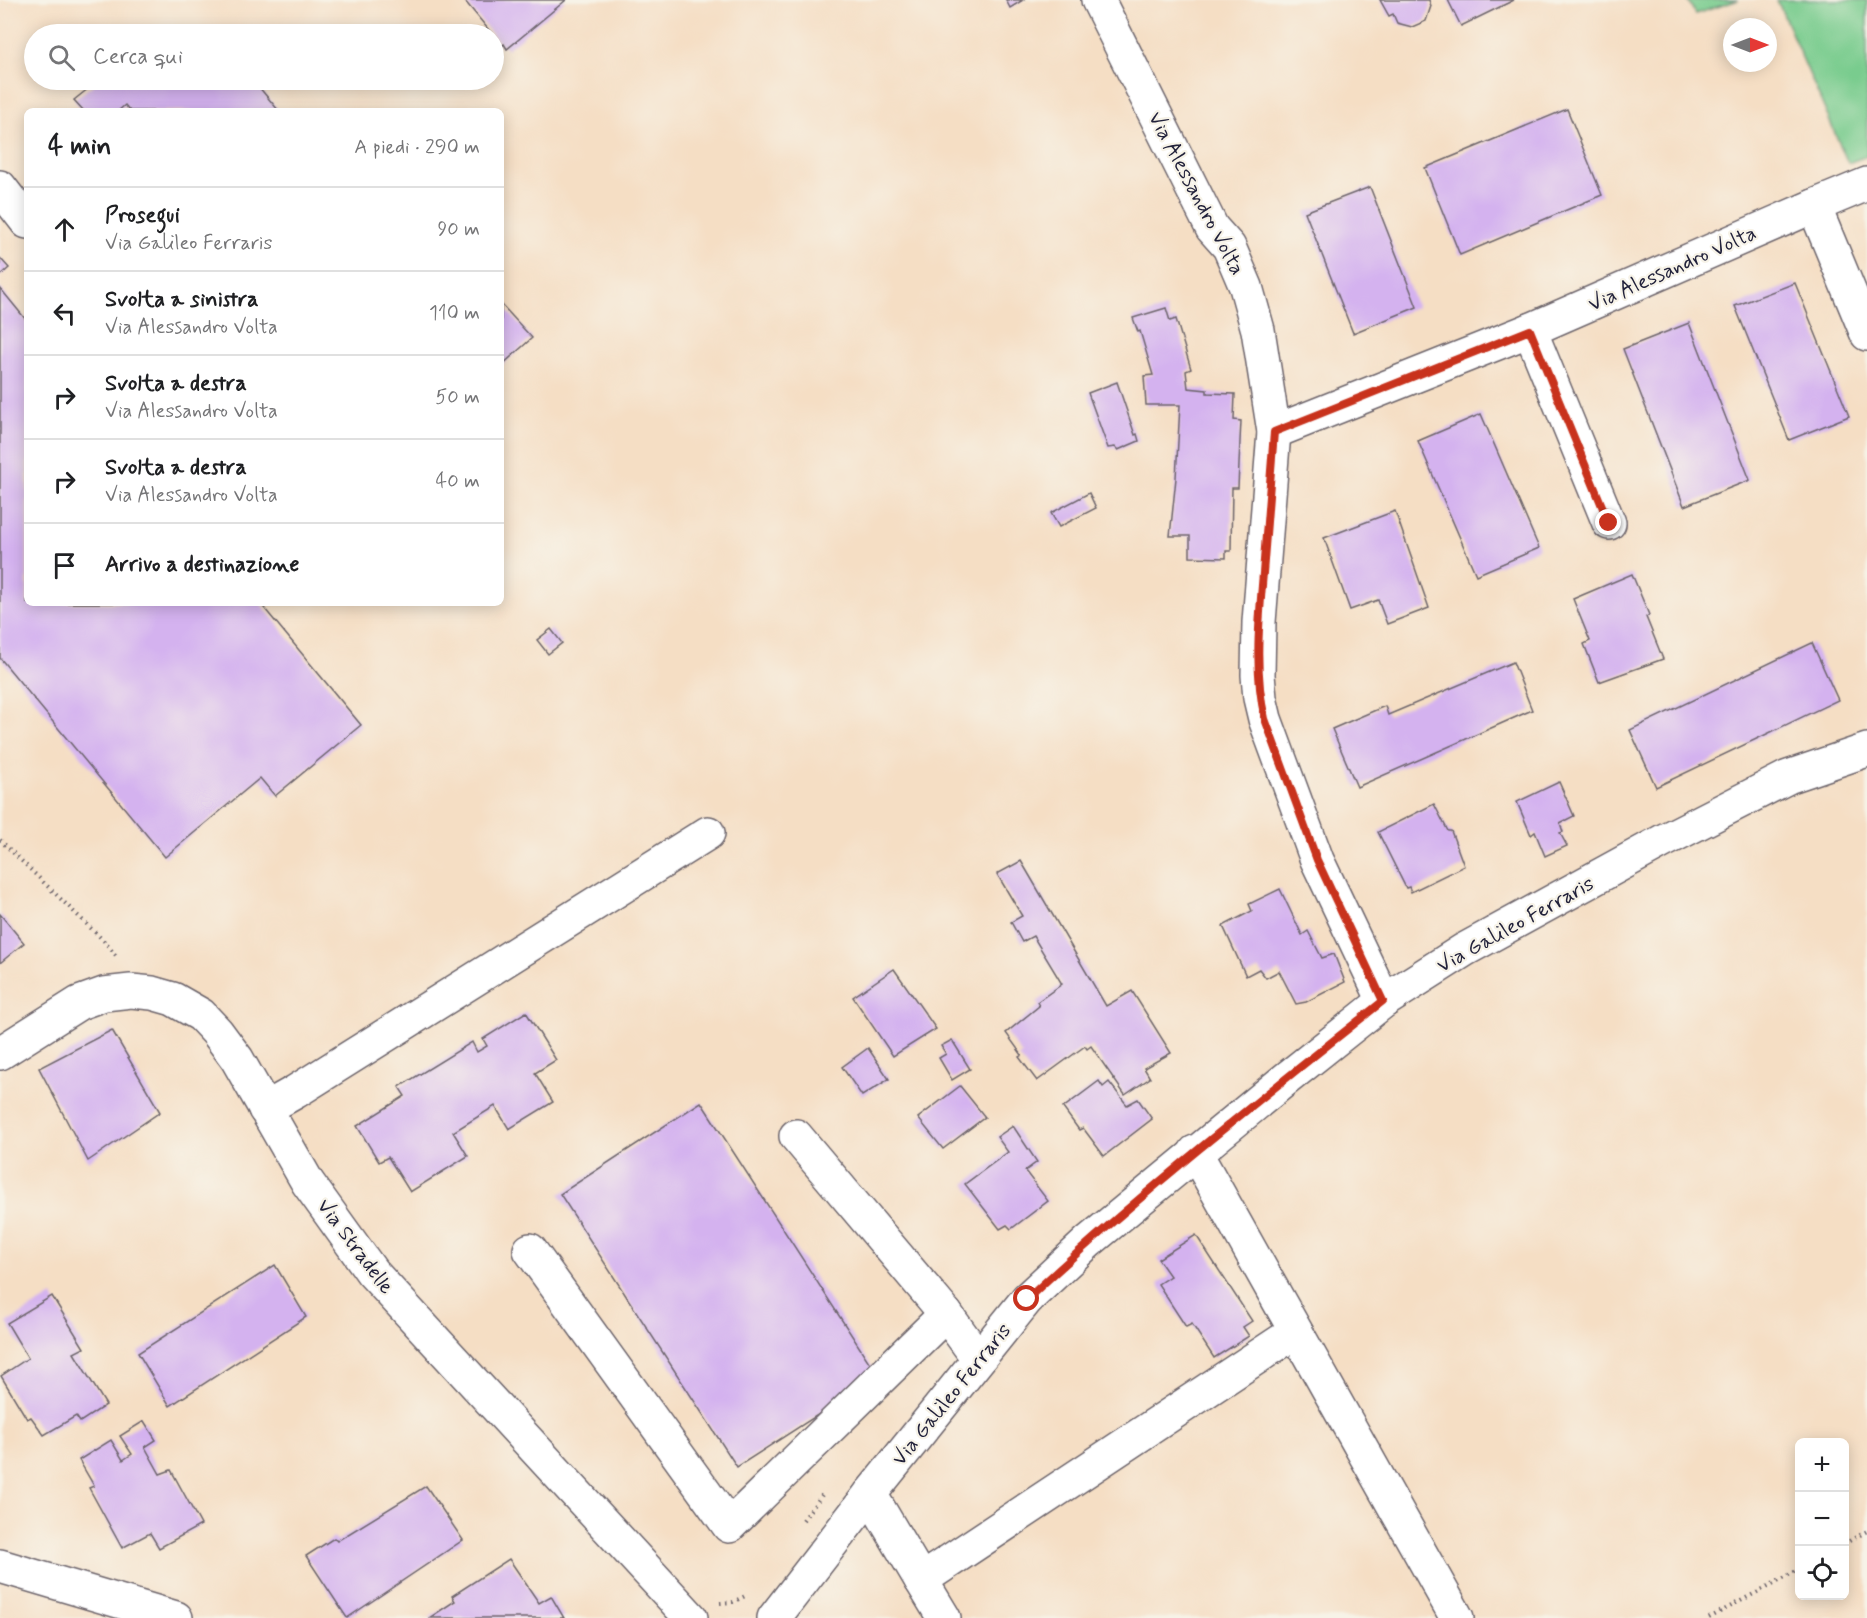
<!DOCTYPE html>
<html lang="it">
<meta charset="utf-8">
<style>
:root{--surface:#fff;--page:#f2f2f2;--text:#202124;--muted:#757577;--line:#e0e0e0}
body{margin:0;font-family:Mynerve,sans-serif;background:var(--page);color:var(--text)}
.controls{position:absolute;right:18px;bottom:18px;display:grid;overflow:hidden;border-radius:9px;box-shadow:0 3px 15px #0003}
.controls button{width:54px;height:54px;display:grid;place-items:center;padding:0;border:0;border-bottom:2px solid var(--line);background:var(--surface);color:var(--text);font:30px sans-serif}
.compass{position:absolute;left:1723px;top:18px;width:54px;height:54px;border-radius:50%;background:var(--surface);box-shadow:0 3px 15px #0003;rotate:90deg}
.stop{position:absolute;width:18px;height:18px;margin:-14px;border:4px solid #c8321e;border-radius:50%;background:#fff}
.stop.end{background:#c8321e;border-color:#fff;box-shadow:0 2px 6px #0008}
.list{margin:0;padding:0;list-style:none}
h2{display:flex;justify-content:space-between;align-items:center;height:78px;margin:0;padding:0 24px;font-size:26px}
h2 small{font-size:20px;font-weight:400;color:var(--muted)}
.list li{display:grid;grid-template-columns:39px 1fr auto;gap:18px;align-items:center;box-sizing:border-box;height:84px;padding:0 24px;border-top:2px solid var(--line)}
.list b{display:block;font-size:22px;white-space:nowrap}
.list p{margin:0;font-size:20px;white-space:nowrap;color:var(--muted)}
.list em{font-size:20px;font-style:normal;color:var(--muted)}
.icon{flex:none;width:33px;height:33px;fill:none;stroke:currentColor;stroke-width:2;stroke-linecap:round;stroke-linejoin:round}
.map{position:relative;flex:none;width:1867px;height:1618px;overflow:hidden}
.search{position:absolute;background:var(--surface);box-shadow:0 3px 15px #0003;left:24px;top:24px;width:480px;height:66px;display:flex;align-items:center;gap:15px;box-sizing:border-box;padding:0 21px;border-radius:33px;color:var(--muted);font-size:22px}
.panel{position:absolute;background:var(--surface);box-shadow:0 3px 15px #0003;left:24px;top:108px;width:480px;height:498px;border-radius:9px}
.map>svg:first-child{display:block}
.green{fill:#79cc8e;stroke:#4e7764;stroke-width:1.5}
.building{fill:#d4b2ef}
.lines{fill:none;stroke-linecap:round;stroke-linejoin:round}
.minor-casing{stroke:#6c646b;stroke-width:36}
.path{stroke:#6c646b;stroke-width:4;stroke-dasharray:1.5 4.5;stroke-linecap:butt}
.minor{stroke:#fff;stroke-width:33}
.route{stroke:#c8321e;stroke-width:8}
.labels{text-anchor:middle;stroke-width:4.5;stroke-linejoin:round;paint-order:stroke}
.street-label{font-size:21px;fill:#22223b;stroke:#f7f3e8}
</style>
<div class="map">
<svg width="1867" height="1618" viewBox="0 0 1867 1618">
<rect width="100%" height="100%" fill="#f7f3e8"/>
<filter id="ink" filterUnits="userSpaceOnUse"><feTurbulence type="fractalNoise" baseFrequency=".0167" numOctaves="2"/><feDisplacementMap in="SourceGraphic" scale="12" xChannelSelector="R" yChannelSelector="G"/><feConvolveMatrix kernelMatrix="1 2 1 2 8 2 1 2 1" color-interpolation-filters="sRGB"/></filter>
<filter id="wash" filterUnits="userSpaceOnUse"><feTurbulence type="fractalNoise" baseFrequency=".008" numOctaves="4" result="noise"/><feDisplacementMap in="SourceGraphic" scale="24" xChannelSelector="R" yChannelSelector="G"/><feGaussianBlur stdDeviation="1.35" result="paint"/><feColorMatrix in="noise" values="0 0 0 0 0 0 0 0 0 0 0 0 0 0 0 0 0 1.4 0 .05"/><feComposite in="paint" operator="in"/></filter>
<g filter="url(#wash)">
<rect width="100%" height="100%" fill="#f5dec4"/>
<g class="green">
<polygon points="1688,0 1739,0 1695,14"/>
<polygon points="1777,0 1867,0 1867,156 1848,163"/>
</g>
<g id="blocks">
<g class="building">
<polygon points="464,0 566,0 507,49 504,44 502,46"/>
<polygon points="1006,0 1023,0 1010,8"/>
<polygon points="1380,0 1429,0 1431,6 1426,21 1412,27 1397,23 1393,14 1389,16"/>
<polygon points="1448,0 1514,0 1461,26"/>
<polygon points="99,80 253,80 279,111 130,111 125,105 118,111 84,111 74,100"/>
<polygon points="1567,109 1602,195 1460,255 1425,168"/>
<polygon points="1370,187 1417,307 1353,333 1305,212"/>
<polygon points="0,258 9,268 0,276"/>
<polygon points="1795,283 1849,416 1789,440 1735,306"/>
<polygon points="0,288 27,321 27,603 260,603 361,725 275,796 260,778 165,857 0,658"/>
<polygon points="501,304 532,338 501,366"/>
<polygon points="1166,308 1170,321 1176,319 1191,369 1186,371 1188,388 1207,390 1207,393 1235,394 1234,420 1241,421 1240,441 1238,488 1232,488 1231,551 1226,551 1226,558 1190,557 1190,536 1170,536 1176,478 1180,405 1146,405 1144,376 1153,375 1140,331 1138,332 1133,318"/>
<polygon points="1689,323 1750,480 1684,506 1623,349"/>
<polygon points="1117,382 1135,435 1137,434 1139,441 1118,450 1115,447 1108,448 1088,393"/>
<polygon points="1481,414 1539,548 1476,575 1418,441"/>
<polygon points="1089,493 1096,508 1059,527 1051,513"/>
<polygon points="1395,511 1429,608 1387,624 1378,600 1350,610 1324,538"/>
<polygon points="1632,574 1649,615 1646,617 1663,659 1599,682 1584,644 1590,641 1573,599"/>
<polygon points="551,629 562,643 548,654 537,640"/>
<polygon points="1812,643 1838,700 1656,787 1630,730"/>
<polygon points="1513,662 1532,710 1357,787 1332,729 1385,706 1388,715"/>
<polygon points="1559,782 1574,816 1560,823 1563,832 1560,833 1567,846 1545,856 1535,832 1531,835 1517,802"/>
<polygon points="1434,804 1448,831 1451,831 1464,866 1411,892 1409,887 1406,888 1378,832"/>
<polygon points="1021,861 1106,1006 1132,991 1171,1053 1144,1068 1150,1078 1125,1095 1091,1046 1087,1049 1085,1046 1037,1081 1019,1057 1022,1055 1006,1033 1039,1006 1037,1002 1062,984 1033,936 1022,942 1011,922 1022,916 997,874"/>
<polygon points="1280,889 1302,935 1308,931 1322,958 1334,954 1345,982 1306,1002 1296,1004 1279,971 1266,978 1259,969 1246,976 1223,926 1252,911 1249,904"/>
<polygon points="0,914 24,943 0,963"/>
<polygon points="894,969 936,1029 893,1056 853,997"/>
<polygon points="526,1012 556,1060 535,1073 553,1102 509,1129 495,1106 453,1132 468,1156 410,1192 388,1157 379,1162 357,1126 405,1096 399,1087 472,1042 477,1052 487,1046 483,1039"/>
<polygon points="112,1030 160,1112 88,1161 39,1068"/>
<polygon points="952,1040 970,1069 952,1080 939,1058 946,1054 941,1046"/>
<polygon points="868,1048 889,1079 862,1096 842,1067"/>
<polygon points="1099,1081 1103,1087 1109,1082 1127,1105 1138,1099 1152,1119 1104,1156 1083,1128 1079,1130 1063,1108"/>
<polygon points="960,1086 985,1117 943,1149 918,1118"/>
<polygon points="701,1102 878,1376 737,1467 560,1194"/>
<polygon points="1013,1126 1037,1162 1025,1171 1048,1201 1011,1229 1007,1225 1000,1229 965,1184 1008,1152 997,1137"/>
<polygon points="1196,1235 1252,1321 1243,1327 1249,1336 1214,1358 1192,1324 1186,1327 1158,1284 1170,1276 1158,1259"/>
<polygon points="275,1265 306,1317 170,1406 138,1353"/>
<polygon points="52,1296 84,1348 74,1353 106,1405 80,1422 76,1416 44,1435 31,1417 27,1419 1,1376 28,1358 7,1323"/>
<polygon points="144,1421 156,1440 145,1447 160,1474 171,1470 201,1525 159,1548 150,1533 122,1548 89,1488 94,1486 79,1460 111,1440 123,1460 132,1454 120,1436"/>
<polygon points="426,1486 463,1540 347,1618 306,1556 334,1538 337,1541"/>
<polygon points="509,1559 539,1603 551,1596 564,1618 429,1618 455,1601 452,1596"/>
</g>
</g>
</g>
<g filter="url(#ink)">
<use href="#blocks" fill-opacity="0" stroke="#6c646b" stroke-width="1.5"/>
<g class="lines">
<defs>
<g id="minor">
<polyline points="1098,0 1212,228 1229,247 1246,287 1258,330 1274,432 1259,622 1258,675 1260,698 1265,719 1317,860 1384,1001"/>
<polyline points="0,187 27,222"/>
<polyline points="1814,206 1867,184"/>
<polyline points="1530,330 1609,523"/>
<polyline points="1274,432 1530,330 1814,206 1867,334"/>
<polyline points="0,1053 79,1003 104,994 131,991 152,993 173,999 201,1015 217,1032 237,1059 308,1183 372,1272 691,1618"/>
<polyline points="265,1109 295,1092 708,833"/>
<polyline points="796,1136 946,1314 978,1358"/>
<polyline points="1195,1152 1457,1618"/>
<polyline points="530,1250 729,1526 946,1314"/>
<polyline points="870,1494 921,1580"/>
<polyline points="0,1566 176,1618"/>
<polyline points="774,1618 870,1494 1027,1299 1088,1242 1286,1079 1384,1001 1464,950 1663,841 1788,777 1867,750"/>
<polyline points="944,1618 921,1580 1295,1332"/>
</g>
</defs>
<use href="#minor" class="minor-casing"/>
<g class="path">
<polyline points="0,840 104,941 118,958"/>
<polyline points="803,1520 822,1495"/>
<polyline points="1844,1544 1867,1531"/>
<polyline points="720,1603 733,1602 747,1595"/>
<polyline points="1709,1618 1800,1569"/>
</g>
<use href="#minor" class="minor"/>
</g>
</g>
<g class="lines" filter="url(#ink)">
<path class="route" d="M1027 1299C1140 1193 1262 1098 1383 1001L1317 860 1265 719C1254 671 1259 622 1263 573 1267 526 1270 479 1274 432L1530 330 1609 523"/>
</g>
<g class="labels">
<g class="street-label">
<text transform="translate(1197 193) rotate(62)" y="7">Via Alessandro Volta</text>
<text transform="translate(1672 268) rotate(-24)" y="7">Via Alessandro Volta</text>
<text transform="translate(1515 924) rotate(-29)" y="7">Via Galileo Ferraris</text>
<text transform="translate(356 1246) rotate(53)" y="7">Via Stradelle</text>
<text transform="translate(951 1394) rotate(-51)" y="7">Via Galileo Ferraris</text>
</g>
</g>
</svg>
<div class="controls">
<button>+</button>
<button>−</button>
<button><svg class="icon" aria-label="locate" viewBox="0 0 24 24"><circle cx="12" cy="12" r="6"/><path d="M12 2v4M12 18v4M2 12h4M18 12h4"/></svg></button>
</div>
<svg class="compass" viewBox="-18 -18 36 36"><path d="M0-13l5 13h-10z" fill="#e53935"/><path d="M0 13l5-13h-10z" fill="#757577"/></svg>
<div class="stop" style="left:1027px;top:1299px"></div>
<div class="stop end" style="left:1609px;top:523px"></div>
<div class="search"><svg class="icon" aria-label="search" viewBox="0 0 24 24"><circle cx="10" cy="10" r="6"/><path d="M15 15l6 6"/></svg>Cerca qui</div>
<section class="panel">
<h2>4 min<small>A piedi · 290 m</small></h2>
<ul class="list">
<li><svg class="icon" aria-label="ahead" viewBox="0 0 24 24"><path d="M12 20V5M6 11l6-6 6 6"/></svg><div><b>Prosegui</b><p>Via Galileo Ferraris</p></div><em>90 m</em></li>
<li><svg class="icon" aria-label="left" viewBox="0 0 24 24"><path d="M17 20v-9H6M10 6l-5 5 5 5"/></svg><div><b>Svolta a sinistra</b><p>Via Alessandro Volta</p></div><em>110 m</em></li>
<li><svg class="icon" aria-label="right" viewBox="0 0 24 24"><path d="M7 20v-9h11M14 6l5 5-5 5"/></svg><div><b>Svolta a destra</b><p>Via Alessandro Volta</p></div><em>50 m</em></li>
<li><svg class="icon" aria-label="right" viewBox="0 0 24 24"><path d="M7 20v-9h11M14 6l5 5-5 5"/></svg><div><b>Svolta a destra</b><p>Via Alessandro Volta</p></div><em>40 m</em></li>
<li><svg class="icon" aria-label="arrive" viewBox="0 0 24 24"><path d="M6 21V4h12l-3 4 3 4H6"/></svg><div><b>Arrivo a destinazione</b></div></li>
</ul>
</section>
</div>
